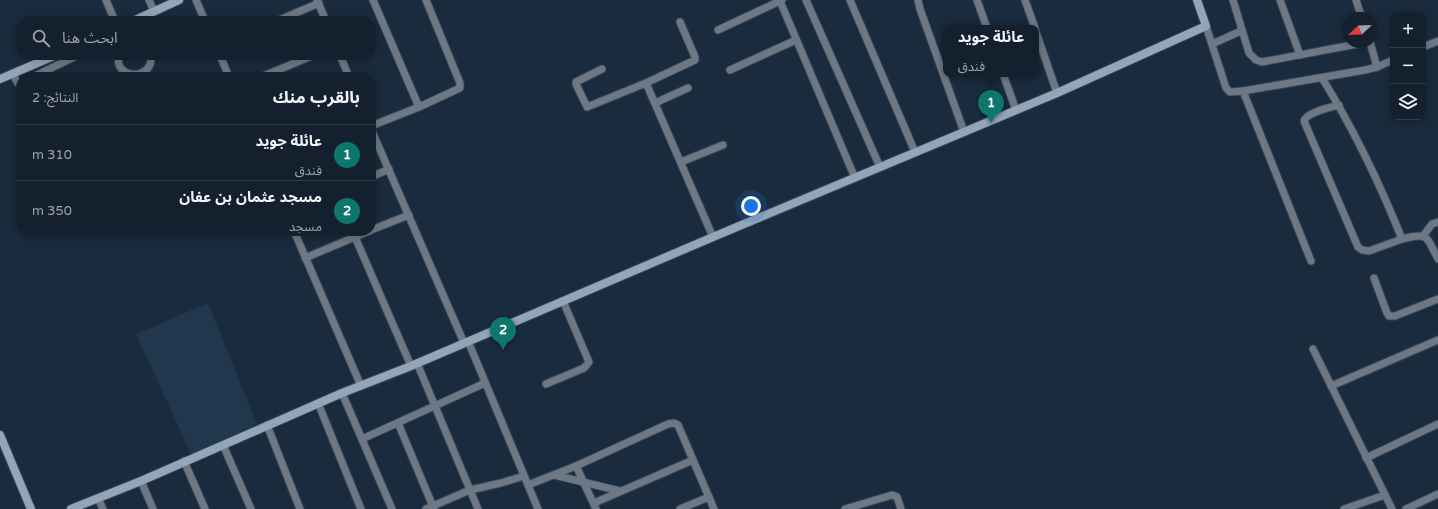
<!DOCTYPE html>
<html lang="ar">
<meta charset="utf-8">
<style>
:root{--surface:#14202e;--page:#1d2836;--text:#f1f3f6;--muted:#9da3aa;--line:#333e4a;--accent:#0f766e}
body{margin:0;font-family:"Varela Round","Noto Sans Arabic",sans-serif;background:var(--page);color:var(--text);direction:rtl}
.controls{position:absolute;right:12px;top:12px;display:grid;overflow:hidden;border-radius:8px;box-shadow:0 2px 10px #0003}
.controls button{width:36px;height:36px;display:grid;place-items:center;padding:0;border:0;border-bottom:1px solid var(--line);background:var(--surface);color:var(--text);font:20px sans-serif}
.compass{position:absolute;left:1342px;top:12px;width:36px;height:36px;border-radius:50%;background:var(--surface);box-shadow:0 2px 10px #0003;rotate:247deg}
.you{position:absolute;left:751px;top:206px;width:14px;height:14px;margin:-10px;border:3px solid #fff;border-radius:50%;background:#1a73e8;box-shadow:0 0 0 6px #1a73e833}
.badge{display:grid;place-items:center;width:26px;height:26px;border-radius:50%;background:var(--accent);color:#fff;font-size:13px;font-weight:700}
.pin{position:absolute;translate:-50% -33px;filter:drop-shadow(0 1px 2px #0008)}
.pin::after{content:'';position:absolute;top:21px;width:14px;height:12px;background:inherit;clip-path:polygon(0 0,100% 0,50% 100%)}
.popup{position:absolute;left:943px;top:25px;width:96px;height:52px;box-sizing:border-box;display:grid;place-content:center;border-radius:8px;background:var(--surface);filter:drop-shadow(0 1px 3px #0005);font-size:13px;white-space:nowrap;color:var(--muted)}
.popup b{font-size:15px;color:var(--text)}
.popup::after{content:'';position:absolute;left:50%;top:100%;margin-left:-8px;border:8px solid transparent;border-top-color:var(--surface)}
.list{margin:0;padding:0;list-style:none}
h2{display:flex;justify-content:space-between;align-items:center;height:52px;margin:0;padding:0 16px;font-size:17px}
h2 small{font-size:13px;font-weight:400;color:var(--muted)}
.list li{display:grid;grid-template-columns:26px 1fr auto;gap:12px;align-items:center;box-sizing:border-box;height:56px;padding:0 16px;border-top:1px solid var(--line)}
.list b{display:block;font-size:15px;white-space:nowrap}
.list p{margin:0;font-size:13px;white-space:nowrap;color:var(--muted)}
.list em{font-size:13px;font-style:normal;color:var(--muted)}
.icon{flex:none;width:22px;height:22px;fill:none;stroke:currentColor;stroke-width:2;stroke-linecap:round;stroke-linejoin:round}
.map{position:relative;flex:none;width:1438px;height:509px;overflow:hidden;direction:ltr}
.search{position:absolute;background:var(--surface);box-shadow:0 2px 10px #0003;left:16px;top:16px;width:360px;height:44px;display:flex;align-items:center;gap:10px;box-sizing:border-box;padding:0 14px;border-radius:16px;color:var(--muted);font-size:15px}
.panel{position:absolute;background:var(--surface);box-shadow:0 2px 10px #0003;left:16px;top:72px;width:360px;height:164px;border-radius:16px;direction:rtl}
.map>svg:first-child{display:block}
.built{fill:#21374e}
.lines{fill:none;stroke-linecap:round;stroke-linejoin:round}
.street-casing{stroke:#374758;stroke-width:9}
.secondary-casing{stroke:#374758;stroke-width:10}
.street{stroke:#6d7884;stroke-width:7}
.secondary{stroke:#93a5b8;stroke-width:8}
</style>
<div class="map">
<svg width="1438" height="509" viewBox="0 0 1438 509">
<rect width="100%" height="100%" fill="#1a2b3d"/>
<polygon class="built" points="208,303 257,424 191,454 136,334"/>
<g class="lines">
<defs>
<g id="street">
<polyline points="106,0 115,21"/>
<polyline points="149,0 154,11"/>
<polyline points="196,0 205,21"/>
<polyline points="317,0 326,21"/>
<polyline points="373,0 419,107"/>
<polyline points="782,0 780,1 855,178"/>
<polyline points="806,0 880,167"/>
<polyline points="850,0 915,152"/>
<polyline points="918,0 920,9 964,132"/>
<polyline points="977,0 987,28"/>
<polyline points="1025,0 1035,28"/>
<polyline points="1233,0 1249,53 1256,60 1262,62 1368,42"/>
<polyline points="1280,0 1300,55"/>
<polyline points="1356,0 1362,18"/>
<polyline points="277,21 319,3"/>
<polyline points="1206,26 1226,88 1230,92 1243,91 1365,70 1377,67 1393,60"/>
<polyline points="718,30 780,1"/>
<polyline points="1036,32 1057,93"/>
<polyline points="1370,42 1377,67"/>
<polyline points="1212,44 1241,31"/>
<polyline points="1423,47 1438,41"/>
<path d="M118 55C119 58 118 62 119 65 127 82 156 74 150 55"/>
<polyline points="220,55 229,77"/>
<polyline points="340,55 349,77"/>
<polyline points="602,69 576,82 576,84 587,107 646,83 695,60 695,57 680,22"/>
<polyline points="730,70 796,40"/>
<polyline points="13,74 17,82 19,84 21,83"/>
<polyline points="1003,74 1016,110"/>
<polyline points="33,77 78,55"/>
<polyline points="261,77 314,55"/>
<path d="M1322 78C1353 128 1380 184 1402 239 1429 232 1426 236 1438 259"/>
<polyline points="646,83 713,237"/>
<polyline points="1243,91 1311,261"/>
<polyline points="655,103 688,88"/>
<path d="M1339 105C1329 108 1307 112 1304 121L1358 247 1362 250 1369 251 1402 239"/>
<polyline points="371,126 419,107 460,88 460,83 426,0"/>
<polyline points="371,129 464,343"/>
<polyline points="681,162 723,145"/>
<polyline points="371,177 389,169"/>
<polyline points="371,230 409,215"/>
<polyline points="294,231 361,386"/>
<polyline points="1423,236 1432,224 1438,222"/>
<polyline points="355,237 411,366"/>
<polyline points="305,258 369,231"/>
<polyline points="1374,278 1387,313 1389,316 1395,316 1438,299"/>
<polyline points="468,341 538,509"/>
<polyline points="1313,349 1392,509"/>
<polyline points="417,363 478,509"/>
<polyline points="546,384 584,368 589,362 563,301"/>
<polyline points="1331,386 1438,340"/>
<polyline points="342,393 392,509"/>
<polyline points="318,403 361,509"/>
<polyline points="398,423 434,509"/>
<polyline points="267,425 300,509"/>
<polyline points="362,439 485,383"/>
<polyline points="223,445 251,509"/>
<polyline points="1366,458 1438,424"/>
<polyline points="184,461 205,509"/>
<polyline points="576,466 596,509"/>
<polyline points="554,475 620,491"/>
<polyline points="141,481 153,509"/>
<polyline points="528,485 576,466 668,424 674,423 678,425 714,509"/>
<polyline points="98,498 103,509"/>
<polyline points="594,503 693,460"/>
<polyline points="426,509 470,490 501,483 524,476"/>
<polyline points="680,509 709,497"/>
<polyline points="845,509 892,495 897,497 901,509"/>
<polyline points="1344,509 1385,495"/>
<polyline points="1406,509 1438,494"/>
</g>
<g id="secondary">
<polyline points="133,21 179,0"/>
<polyline points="0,79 56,55"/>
<polyline points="0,435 31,509"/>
<polyline points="71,509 141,481 342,393 411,366 713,237 1057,93 1206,26 1197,0"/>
</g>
</defs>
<use href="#street" class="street-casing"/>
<use href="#secondary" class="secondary-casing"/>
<use href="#street" class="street"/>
<use href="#secondary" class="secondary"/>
</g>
</svg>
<div class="controls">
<button>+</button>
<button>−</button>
<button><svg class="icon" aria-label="layers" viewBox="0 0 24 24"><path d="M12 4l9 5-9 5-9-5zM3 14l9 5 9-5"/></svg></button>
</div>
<svg class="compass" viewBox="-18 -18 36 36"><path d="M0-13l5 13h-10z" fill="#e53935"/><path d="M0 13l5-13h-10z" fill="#9da3aa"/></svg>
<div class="you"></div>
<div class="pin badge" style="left:991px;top:123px">1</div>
<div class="popup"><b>عائلة جويد</b>فندق</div>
<div class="pin badge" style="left:503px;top:350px">2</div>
<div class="search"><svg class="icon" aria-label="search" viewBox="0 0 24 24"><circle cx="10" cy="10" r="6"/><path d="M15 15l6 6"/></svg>ابحث هنا</div>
<section class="panel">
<h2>بالقرب منك<small>النتائج: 2</small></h2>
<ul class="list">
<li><span class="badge">1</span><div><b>عائلة جويد</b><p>فندق</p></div><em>310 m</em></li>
<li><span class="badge">2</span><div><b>مسجد عثمان بن عفان</b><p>مسجد</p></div><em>350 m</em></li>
</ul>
</section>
</div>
